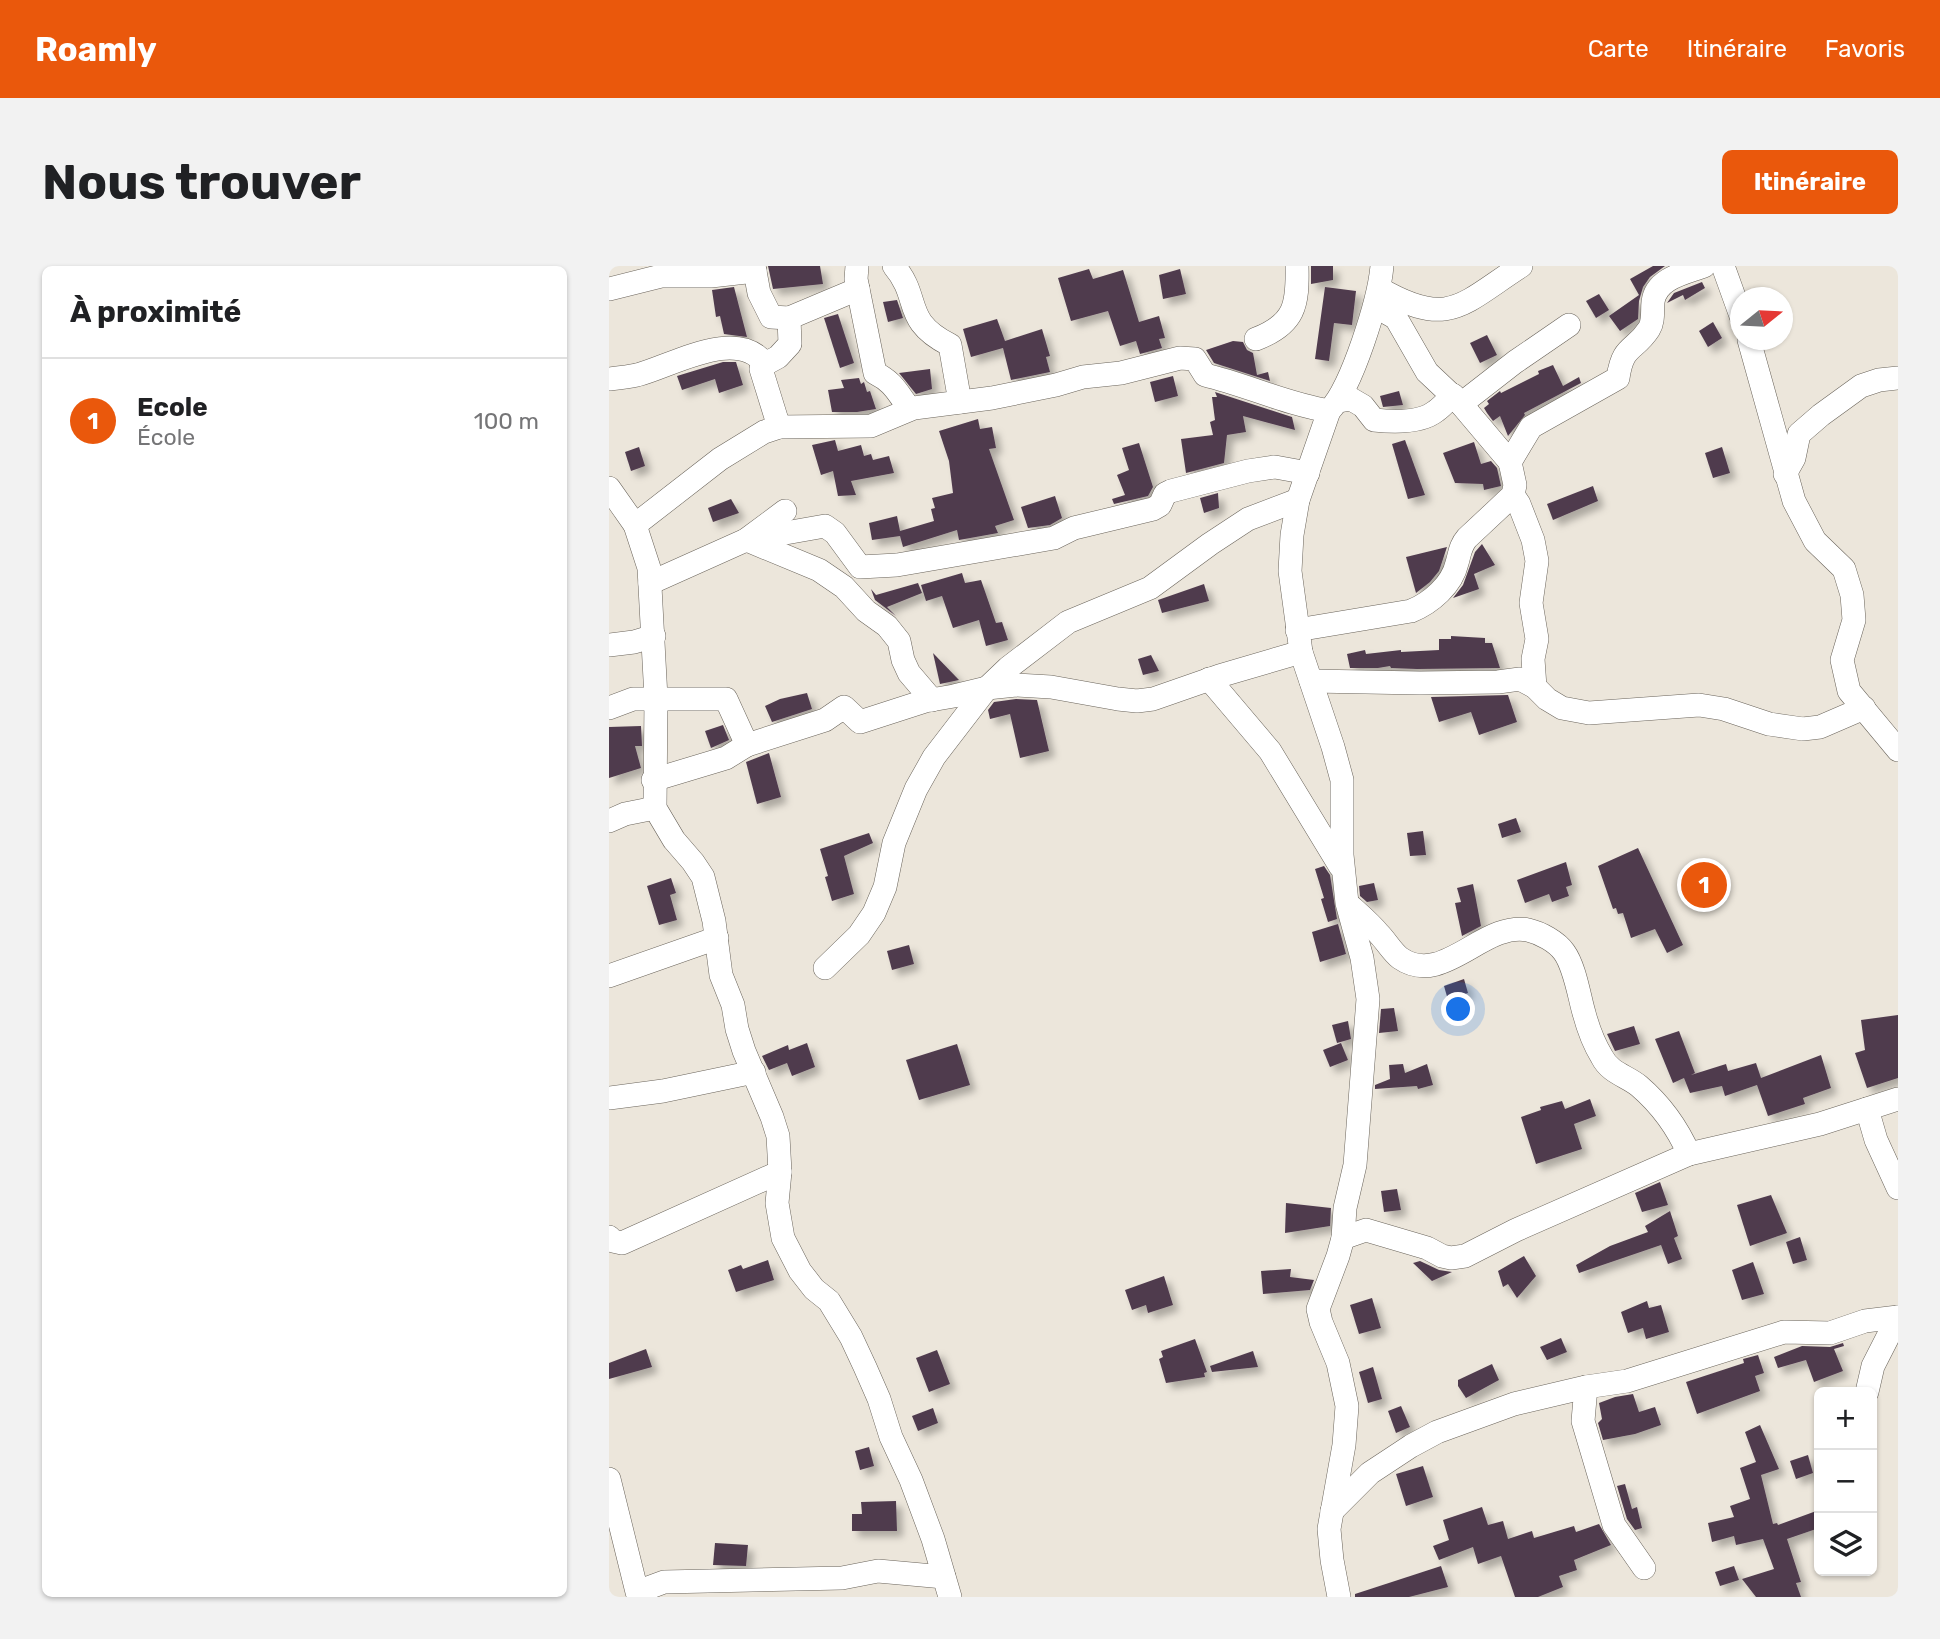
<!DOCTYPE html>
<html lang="fr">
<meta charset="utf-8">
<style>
:root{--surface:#fff;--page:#f2f2f2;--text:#202124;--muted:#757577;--line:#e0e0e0;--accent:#ea580c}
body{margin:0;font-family:Rubik,sans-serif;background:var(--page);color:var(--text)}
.controls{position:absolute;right:21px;bottom:21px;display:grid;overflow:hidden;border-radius:10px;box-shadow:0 2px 5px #0004}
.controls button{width:63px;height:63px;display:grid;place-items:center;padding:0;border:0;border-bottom:2px solid var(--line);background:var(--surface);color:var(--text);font:35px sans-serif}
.compass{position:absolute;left:1121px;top:21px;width:63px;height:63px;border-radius:50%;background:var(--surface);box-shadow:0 2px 5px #0004;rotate:72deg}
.you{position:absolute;left:850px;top:744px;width:24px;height:24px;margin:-18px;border:5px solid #fff;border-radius:50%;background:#1a73e8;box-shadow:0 0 0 10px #1a73e833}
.badge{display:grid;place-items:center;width:46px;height:46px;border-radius:50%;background:var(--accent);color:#fff;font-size:23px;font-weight:700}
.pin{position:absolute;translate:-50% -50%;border:4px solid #fff;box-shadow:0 2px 7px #0006}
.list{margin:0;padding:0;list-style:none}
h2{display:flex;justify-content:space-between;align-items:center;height:91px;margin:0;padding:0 28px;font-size:30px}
h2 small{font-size:23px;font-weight:400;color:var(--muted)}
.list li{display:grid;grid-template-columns:46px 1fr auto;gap:21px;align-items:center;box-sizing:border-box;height:126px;padding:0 28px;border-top:2px solid var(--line)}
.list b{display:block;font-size:26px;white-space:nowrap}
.list p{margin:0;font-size:23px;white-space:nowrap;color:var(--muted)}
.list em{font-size:23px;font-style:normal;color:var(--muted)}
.icon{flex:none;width:38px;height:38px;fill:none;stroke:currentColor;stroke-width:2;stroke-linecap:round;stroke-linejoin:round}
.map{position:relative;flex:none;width:1289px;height:1331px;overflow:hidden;border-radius:10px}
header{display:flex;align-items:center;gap:42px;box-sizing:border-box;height:98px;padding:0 35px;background:var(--accent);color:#fff}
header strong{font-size:33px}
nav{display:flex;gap:38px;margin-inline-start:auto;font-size:24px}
.intro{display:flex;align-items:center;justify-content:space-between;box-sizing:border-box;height:168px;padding:0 42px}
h1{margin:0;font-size:49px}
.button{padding:18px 32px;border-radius:10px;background:var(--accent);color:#fff;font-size:24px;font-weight:700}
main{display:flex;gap:42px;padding:0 42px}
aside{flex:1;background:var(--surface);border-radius:10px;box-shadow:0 2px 5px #0004}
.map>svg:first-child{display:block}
.building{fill:#503b4e;filter:url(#shadow)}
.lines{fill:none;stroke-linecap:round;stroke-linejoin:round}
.street-casing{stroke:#6a645b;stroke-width:24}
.street{stroke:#fff;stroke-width:23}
</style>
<header>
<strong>Roamly</strong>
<nav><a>Carte</a><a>Itinéraire</a><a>Favoris</a></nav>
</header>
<div class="intro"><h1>Nous trouver</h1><a class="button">Itinéraire</a></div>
<main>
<aside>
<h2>À proximité<small></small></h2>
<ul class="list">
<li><span class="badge">1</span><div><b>Ecole</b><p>École</p></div><em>100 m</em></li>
</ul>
</aside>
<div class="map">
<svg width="1289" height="1331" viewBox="0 0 1289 1331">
<defs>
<filter id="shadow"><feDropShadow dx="6" dy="6" stdDeviation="3.5" flood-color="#0004"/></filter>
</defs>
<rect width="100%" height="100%" fill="#ece6db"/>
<g class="building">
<polygon points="159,0 211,0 214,18 164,23"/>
<polygon points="702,0 724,0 724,14 702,18"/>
<polygon points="1044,0 1056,0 1041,11 1034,21 1030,35 1029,53 1011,65 1000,50 1030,29 1021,13"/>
<polygon points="480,3 484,13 514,4 530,56 550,50 556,72 550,73 553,82 531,88 527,75 511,80 499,45 462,55 449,12"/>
<polygon points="571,3 577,28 554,33 550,9"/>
<polygon points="1093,16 1096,22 1076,34 1074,29 1058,37 1065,27"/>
<polygon points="125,21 132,48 138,71 115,68 111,50 107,51 103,24"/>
<polygon points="716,21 747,25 743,59 725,57 720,95 706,93"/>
<polygon points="990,28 1000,44 987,52 977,35"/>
<polygon points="288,34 294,52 279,56 274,36"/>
<polygon points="229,48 245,97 231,102 215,52"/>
<polygon points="388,53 396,75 433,63 441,90 437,91 441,106 402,114 394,82 362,91 354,63"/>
<polygon points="1104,56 1113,72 1099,81 1090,65"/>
<polygon points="878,69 888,89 871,97 861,77"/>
<polygon points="624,75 634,76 638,84 644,87 648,109 659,106 661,115 605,97 597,84"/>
<polygon points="114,96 127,96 134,119 110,127 106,113 73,124 68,110"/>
<polygon points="944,99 954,120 970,111 972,117 915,147 916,149 899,170 891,150 884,155 878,147 875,142 880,138 878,135 891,125 892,127 930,108 929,105"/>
<polygon points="321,103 323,123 307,128 290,107"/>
<polygon points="564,110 569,130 546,136 541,116"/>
<polygon points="250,112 252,118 255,116 258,126 261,125 267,143 248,146 223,146 219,124 235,122 232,114"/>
<polygon points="790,125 794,139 774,141 771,130"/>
<polygon points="606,126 683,151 686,164 634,150 637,166 618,169 615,197 577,207 572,173 604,169 601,156 606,154 603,131 608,131"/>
<polygon points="369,153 371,163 383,161 387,182 380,183 405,254 386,260 389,267 350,274 348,264 294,281 291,270 263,274 260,257 288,250 291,265 325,255 322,243 326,242 323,232 344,227 340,195 330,165"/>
<polygon points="226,174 229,185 252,179 255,190 262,188 264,194 280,190 285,207 242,215 247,229 229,230 224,205 212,209 203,179"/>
<polygon points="796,174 816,229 799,233 783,178"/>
<polygon points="865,176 872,198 882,195 888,202 892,220 875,224 874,218 846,217 834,187"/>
<polygon points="530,177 544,221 539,230 505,238 503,233 516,229 508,209 520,204 513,182"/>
<polygon points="30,181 36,200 22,205 16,186"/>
<polygon points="1113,181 1121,207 1104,212 1096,187"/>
<polygon points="984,220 989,235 944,254 938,238"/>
<polygon points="609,227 610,242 595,247 591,232"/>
<polygon points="446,230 453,252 441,259 419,262 412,241"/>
<polygon points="122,233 130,247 104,256 99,242"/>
<polygon points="873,278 886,299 865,308 870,323 844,332 854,319 866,286"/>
<polygon points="838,281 830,305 821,316 807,327 797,291"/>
<polygon points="353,307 356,317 372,314 387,357 393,356 399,374 377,380 370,354 344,362 333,330 317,335 312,319"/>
<polygon points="309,317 313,327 278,341 287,350 266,334 262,323 267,329"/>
<polygon points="595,318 600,335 553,347 549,334"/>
<polygon points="842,370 876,372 876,377 883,377 891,402 808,403 782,402 781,400 769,402 741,402 738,388 756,384 757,388 792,384 792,386 830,384 830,373 842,373"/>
<polygon points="324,387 350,414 331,418"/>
<polygon points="542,389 550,405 534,409 529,393"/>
<polygon points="198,427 203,443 163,456 156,440 171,433"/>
<polygon points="899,429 908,456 870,469 862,446 830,456 822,431"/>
<polygon points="407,433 428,434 440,485 411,492 401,448 381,453 379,444 385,436"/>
<polygon points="114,459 120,474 102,482 96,465"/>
<polygon points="32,460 33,480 26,480 32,502 0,512 0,461"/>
<polygon points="160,487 172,531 148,538 137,496"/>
<polygon points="907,552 912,566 893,572 889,558"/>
<polygon points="814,565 817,589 801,590 798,567"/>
<polygon points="260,567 264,577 235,590 245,628 223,635 216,611 219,610 211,583"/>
<polygon points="1029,582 1074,679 1058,687 1046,663 1022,672 1014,647 1009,648 1007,642 1004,643 989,600"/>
<polygon points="957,596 963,619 957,621 960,630 943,636 940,628 916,637 908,614"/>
<polygon points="715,600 721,609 728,653 719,656 712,633 715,632 706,603"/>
<polygon points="62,612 67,627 61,629 68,654 50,659 38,620"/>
<polygon points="765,617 769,634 758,636 751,630 750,620"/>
<polygon points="864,618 872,660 853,670 846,637 852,636 848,622"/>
<polygon points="729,658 737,688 711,696 703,666"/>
<polygon points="300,679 305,698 283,704 278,685"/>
<polygon points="855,713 859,727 839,734 835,720"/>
<polygon points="785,742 789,765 770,767 772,743"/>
<polygon points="1289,749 1289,812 1258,822 1246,787 1256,784 1252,754"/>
<polygon points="739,755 742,773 728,777 723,759"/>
<polygon points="1025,760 1031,778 1006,785 998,768"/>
<polygon points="1070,765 1086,807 1082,809 1117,798 1119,805 1147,797 1152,812 1212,789 1222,822 1194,832 1196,838 1159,850 1148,819 1116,830 1113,820 1081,827 1075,812 1064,817 1046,773"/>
<polygon points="198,777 206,801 183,810 178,797 160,804 153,790 179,779 180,784"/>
<polygon points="732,777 739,794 721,801 714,784"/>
<polygon points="348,778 361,819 310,834 297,794"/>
<polygon points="794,798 796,807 818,798 824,819 809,823 808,820 766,823 766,819 781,813 780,799"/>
<polygon points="981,833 987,850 965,858 973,883 927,898 912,851 932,844 931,841 953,835 956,843"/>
<polygon points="1051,916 1059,939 1033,946 1026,927"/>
<polygon points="788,923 792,944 775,946 772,925"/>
<polygon points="1162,929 1178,967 1141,980 1128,939"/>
<polygon points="677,937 722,942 721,960 676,967"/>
<polygon points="1061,945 1069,970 1065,972 1073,993 1059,998 1052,979 970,1007 967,999 1001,980 1039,966 1036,960"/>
<polygon points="1191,971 1198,994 1184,998 1177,976"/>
<polygon points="915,990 927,1010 908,1032 899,1018 894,1021 889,1005"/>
<polygon points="159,994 165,1014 127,1026 119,1004 132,999 134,1003"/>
<polygon points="811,995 830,1004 843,1006 823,1015 804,997"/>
<polygon points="1144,996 1155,1028 1133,1034 1123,1004"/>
<polygon points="682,1003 681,1011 705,1014 701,1024 654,1028 652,1005"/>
<polygon points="555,1010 564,1039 539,1047 537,1039 523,1044 516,1024"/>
<polygon points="763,1032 772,1062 750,1068 741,1039"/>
<polygon points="1038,1035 1040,1042 1052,1039 1060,1066 1037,1073 1034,1062 1019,1067 1012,1046"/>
<polygon points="952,1072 958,1086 938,1094 931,1081"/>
<polygon points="586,1073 598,1106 595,1107 596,1111 557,1117 550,1093 554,1091 552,1085"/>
<polygon points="1234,1077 1235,1080 1225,1083 1234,1105 1205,1116 1197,1094 1169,1102 1165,1091 1193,1080 1221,1081"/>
<polygon points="37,1083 43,1101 0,1113 0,1097"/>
<polygon points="328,1084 341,1118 320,1126 307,1092"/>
<polygon points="644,1085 649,1101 603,1106 601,1100"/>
<polygon points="1149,1089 1155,1107 1146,1110 1151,1125 1088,1148 1077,1116 1135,1097 1134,1093"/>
<polygon points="883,1098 890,1114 857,1132 849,1120 849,1114"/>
<polygon points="764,1101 773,1133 759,1137 750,1106"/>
<polygon points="1024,1128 1030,1146 1046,1141 1052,1159 1026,1168 994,1174 989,1157 993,1153 990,1137 1006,1131"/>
<polygon points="792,1140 801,1161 787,1167 779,1145"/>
<polygon points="324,1142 329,1157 309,1165 303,1150"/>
<polygon points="1151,1159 1170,1203 1152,1209 1164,1258 1168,1257 1169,1259 1210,1244 1210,1262 1178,1273 1192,1316 1187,1317 1192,1331 1147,1331 1133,1313 1165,1303 1154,1273 1127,1279 1125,1270 1103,1276 1099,1257 1125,1251 1121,1240 1141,1233 1131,1202 1147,1196 1136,1166"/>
<polygon points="260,1181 265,1200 251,1204 246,1185"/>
<polygon points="1199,1189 1204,1207 1187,1213 1181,1195"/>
<polygon points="814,1200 824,1231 797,1240 787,1208"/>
<polygon points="1016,1218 1023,1243 1028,1241 1033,1262 1026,1264 1018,1253 1008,1220"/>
<polygon points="287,1235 288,1265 243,1265 243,1248 253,1248 252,1236"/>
<polygon points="873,1241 879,1259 894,1255 899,1273 923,1265 925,1272 965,1260 967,1266 990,1258 1002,1279 965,1294 968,1304 950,1310 954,1321 929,1331 906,1331 892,1290 869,1298 864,1281 830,1294 824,1280 840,1274 834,1254"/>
<polygon points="106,1277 139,1279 137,1300 104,1299"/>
<polygon points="832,1300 839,1321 800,1331 746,1331 746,1328"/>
<polygon points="1125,1300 1130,1314 1111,1320 1106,1306"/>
</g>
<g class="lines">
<defs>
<g id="street">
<polyline points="145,0 150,27 162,51 180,52"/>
<path d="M248 0 247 13 266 107C286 117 288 127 301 143"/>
<path d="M285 0C313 33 292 54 341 79L351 136"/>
<polyline points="1114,0 1132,50"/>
<polyline points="0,23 52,10 102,10 146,5"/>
<path d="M771 23C840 63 853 38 912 0"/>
<path d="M766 40 787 52 818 106 852 138 901 196 922 161 1009 112C1014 78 1025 86 1040 63 1045 55 1043 45 1044 36 1047 12 1076 7 1095 0"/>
<path d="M647 73C686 58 689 39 688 0"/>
<polyline points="1140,74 1185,235 1206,275 1235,303 1243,329 1245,354 1233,394 1240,425 1289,484"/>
<path d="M0 113C9 112 19 111 28 109 63 100 128 60 156 98"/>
<path d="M730 135 742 133 754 140 765 154C783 156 812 157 827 145 833 141 838 135 844 129"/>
<polyline points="852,138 906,96 960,59"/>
<polyline points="170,161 152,103 156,98 169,91 181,78 180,52 249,23"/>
<polyline points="1176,208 1185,192 1190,168 1212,149 1252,120 1270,114 1289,112"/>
<polyline points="0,222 26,259 40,302 47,432 46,542 65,574 84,596 94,611 105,655 112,709 124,739 128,763 135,785 163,851 169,870 171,906 168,937 174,972 191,1005 205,1023 220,1035 242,1071 256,1101 270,1133 282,1171 302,1214 324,1273 341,1331"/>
<polyline points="904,229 910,238 924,274 928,295 922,337 928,373 924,393 926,421"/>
<path d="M26 259 111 193 155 166 170 161 262 160 305 142 383 132 447 119 474 111 512 107 571 92 586 93 596 109C638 119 677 138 720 145"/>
<polyline points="137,274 216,260 226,267 251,301 288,299 445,272 465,262 544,243 551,239 556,228 562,225 639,205 666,201 699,207"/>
<polyline points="140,275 210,304 235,321 257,345 278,360 290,375 294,394 300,407 323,434"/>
<polyline points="41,317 137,274 176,245"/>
<path d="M688 364 802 345C822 337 843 319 848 297 851 287 851 280 858 272L904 229 906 219 901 196"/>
<polyline points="0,379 25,376 45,370"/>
<polyline points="600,413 661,485 731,600"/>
<polyline points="702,415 811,417 889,416 911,413 926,421 938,433 953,442 980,447 1090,439 1115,443 1160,458 1194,463 1211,461 1255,442"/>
<polyline points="0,442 24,433 117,433 138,479 216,454 235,441 251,456 316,435 345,430 378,422 407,419 442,421 509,433 528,435 544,433 610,410 692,386"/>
<polyline points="44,514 117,492 138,479"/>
<polyline points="0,555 16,548 46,542"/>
<path d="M739 638C750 648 761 657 770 668 777 675 783 686 791 692 834 722 874 655 919 664 932 667 948 676 955 686 966 701 970 730 975 747 979 762 985 778 993 791 1001 807 1018 810 1030 820 1051 838 1069 863 1080 888"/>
<polyline points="216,702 250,669 265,647 276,621 285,577 307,523 325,491 378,422 399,402 459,356 541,322 601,278 639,253 689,234"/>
<polyline points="0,710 108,672"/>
<polyline points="0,832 54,825 145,806"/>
<polyline points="1258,843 1267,874 1289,922"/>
<polyline points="0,971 4,975 13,977 171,906"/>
<polyline points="734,972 757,964 818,982 833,990 842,992 856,990 907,964 1080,888 1211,858 1289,833"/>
<polyline points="977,1121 974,1155 1005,1259 1035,1302"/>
<polyline points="1258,1126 1264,1100 1289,1051"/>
<polyline points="0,1213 28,1326 55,1316 233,1312 269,1305 335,1311"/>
<polyline points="723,1245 761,1207 802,1180 828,1166 905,1138 977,1121 1018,1115 1175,1066 1221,1067 1256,1055 1289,1051"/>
<path d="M730 1331 723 1294 720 1263 735 1179 738 1140 729 1097 712 1056 709 1043 729 990 734 972 736 942 746 899 759 733 753 692 738 637 733 589V514L724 481 692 386 681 305 683 269 689 234 720 145C743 121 770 34 773 0"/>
</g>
</defs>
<use href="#street" class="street-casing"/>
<use href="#street" class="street"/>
</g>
</svg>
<div class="controls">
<button>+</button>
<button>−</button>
<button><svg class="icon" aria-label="layers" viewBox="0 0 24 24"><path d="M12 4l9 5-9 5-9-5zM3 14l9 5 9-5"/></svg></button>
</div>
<svg class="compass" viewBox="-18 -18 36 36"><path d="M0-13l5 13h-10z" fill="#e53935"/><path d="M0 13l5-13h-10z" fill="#757577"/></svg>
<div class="you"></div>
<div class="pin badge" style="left:1095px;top:619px">1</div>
</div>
</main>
